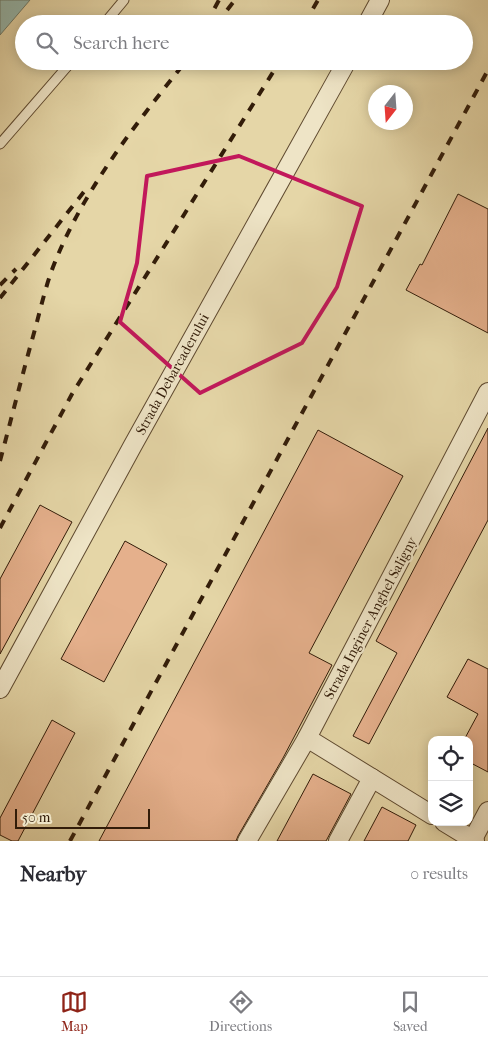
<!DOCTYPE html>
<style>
:root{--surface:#fff;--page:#f7f7f7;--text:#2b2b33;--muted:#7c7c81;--line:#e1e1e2;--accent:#8f2418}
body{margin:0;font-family:"IM FELL French Canon",serif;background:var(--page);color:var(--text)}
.controls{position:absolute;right:15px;bottom:15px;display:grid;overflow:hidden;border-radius:10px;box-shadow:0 2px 12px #0003}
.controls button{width:45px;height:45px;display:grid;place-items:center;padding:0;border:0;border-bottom:1px solid var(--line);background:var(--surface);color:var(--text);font:25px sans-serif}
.compass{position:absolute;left:368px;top:85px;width:45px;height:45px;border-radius:50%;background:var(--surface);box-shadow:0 2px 12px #0003;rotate:197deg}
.scale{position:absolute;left:15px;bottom:12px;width:135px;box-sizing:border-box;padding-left:5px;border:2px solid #321c09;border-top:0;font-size:14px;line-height:18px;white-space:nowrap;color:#321c09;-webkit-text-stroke:4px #eee4c6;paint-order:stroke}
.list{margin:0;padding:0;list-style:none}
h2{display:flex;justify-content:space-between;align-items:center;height:65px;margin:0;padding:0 20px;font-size:21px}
h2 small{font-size:16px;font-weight:400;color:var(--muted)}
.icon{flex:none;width:28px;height:28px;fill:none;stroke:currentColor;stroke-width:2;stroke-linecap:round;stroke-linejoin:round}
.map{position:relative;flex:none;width:488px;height:841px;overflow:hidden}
.search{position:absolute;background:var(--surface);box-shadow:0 2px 12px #0003;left:15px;right:15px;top:15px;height:55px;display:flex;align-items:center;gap:12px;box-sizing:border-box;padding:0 18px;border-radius:28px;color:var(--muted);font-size:19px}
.sheet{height:135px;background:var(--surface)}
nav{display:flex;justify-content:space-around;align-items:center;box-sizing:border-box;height:70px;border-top:1px solid var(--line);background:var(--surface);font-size:14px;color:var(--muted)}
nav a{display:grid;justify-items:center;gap:2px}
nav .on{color:var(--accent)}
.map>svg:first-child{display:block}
.water{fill:#96b8ad;stroke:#6e7a6b}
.building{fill:#e5b08c;stroke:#321c09}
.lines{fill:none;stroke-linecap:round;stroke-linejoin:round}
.service-casing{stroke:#5f4a30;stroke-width:11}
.minor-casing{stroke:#5f4a30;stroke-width:20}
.service{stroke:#eee4c6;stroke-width:9}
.minor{stroke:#eee4c6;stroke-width:18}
.rail{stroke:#321c09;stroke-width:4;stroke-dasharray:9 9;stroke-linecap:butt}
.marked{fill:none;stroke:#c2185b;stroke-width:4;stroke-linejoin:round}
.labels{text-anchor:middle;stroke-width:4.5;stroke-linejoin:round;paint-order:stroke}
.street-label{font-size:14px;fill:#321c09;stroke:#eee4c6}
</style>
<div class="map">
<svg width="488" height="841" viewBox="0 0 488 841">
<rect width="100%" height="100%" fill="#e5d6a7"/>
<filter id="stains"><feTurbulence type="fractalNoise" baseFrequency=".004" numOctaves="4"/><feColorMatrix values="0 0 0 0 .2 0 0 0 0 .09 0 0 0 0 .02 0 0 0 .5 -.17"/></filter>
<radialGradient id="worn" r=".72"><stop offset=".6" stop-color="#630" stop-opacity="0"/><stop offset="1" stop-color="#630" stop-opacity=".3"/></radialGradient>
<polygon class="water" points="0,0 30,0 0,35"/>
<g class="building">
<polygon points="458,194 488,209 488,333 406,290 420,264 422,265"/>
<polygon points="488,428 488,520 369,744 353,736 397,653 376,641"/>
<polygon points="318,430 403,476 309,653 332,665 283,758 238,836 236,841 99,841"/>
<polygon points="40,505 72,522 0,654 0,579"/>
<polygon points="125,541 167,564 104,682 61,659"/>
<polygon points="468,659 488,669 488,772 469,762 469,740 464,740 478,714 447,697"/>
<polygon points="52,720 75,733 18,841 12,841 0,835 0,818"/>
<polygon points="313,774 351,794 326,841 277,841"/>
<polygon points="382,807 416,825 408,841 364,841"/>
</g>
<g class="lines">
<defs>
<g id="service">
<polyline points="104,24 124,0"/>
<polyline points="0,144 72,61"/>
</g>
<g id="minor">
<polyline points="367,24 380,0"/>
<polyline points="0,689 133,445 347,61"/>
<polyline points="307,738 432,815"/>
<polyline points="444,822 475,841"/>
<polyline points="247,841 307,738 488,392"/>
<polyline points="338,841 372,778"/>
<polyline points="472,841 488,811"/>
</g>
</defs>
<use href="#service" class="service-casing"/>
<use href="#minor" class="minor-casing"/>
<use href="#service" class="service"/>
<use href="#minor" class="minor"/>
<g class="rail">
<polyline points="206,24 219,0"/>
<polyline points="216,24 235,0"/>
<polyline points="304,24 318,0"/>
<polyline points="0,285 16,269"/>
<polyline points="0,298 87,188"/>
<path d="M0 461C11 420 21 380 32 340 39 316 44 291 53 267 83 190 135 125 186 61"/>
<polyline points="0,528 72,394 280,61"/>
<polyline points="70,841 488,70"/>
</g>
</g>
<path class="marked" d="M239 156 362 206 337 287 302 343 200 393 120 322 137 263 147 176Z"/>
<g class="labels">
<g class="street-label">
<text transform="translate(172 374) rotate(-61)" y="5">Strada Debarcaderului</text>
<text transform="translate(370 618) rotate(-62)" y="5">Strada Inginer Anghel Saligny</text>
</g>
</g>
<rect width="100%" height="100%" filter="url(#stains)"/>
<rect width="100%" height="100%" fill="url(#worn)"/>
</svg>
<div class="controls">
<button><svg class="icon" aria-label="locate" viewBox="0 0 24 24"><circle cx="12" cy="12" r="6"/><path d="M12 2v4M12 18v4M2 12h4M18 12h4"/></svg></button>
<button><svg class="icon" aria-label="layers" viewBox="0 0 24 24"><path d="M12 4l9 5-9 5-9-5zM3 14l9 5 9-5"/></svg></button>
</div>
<svg class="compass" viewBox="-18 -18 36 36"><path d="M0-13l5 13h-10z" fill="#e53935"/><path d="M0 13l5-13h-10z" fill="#7c7c81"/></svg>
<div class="scale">50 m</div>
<div class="search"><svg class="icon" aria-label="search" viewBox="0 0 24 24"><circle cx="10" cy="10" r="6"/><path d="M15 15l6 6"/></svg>Search here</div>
</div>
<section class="sheet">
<h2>Nearby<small>0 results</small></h2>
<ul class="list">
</ul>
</section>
<nav>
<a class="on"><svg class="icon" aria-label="map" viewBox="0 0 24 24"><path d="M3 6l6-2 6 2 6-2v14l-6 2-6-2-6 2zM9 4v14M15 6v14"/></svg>Map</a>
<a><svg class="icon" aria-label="directions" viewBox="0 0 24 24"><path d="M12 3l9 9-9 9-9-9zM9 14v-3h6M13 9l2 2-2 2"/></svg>Directions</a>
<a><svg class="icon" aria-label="saved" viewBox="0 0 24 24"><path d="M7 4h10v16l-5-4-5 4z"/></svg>Saved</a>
</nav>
